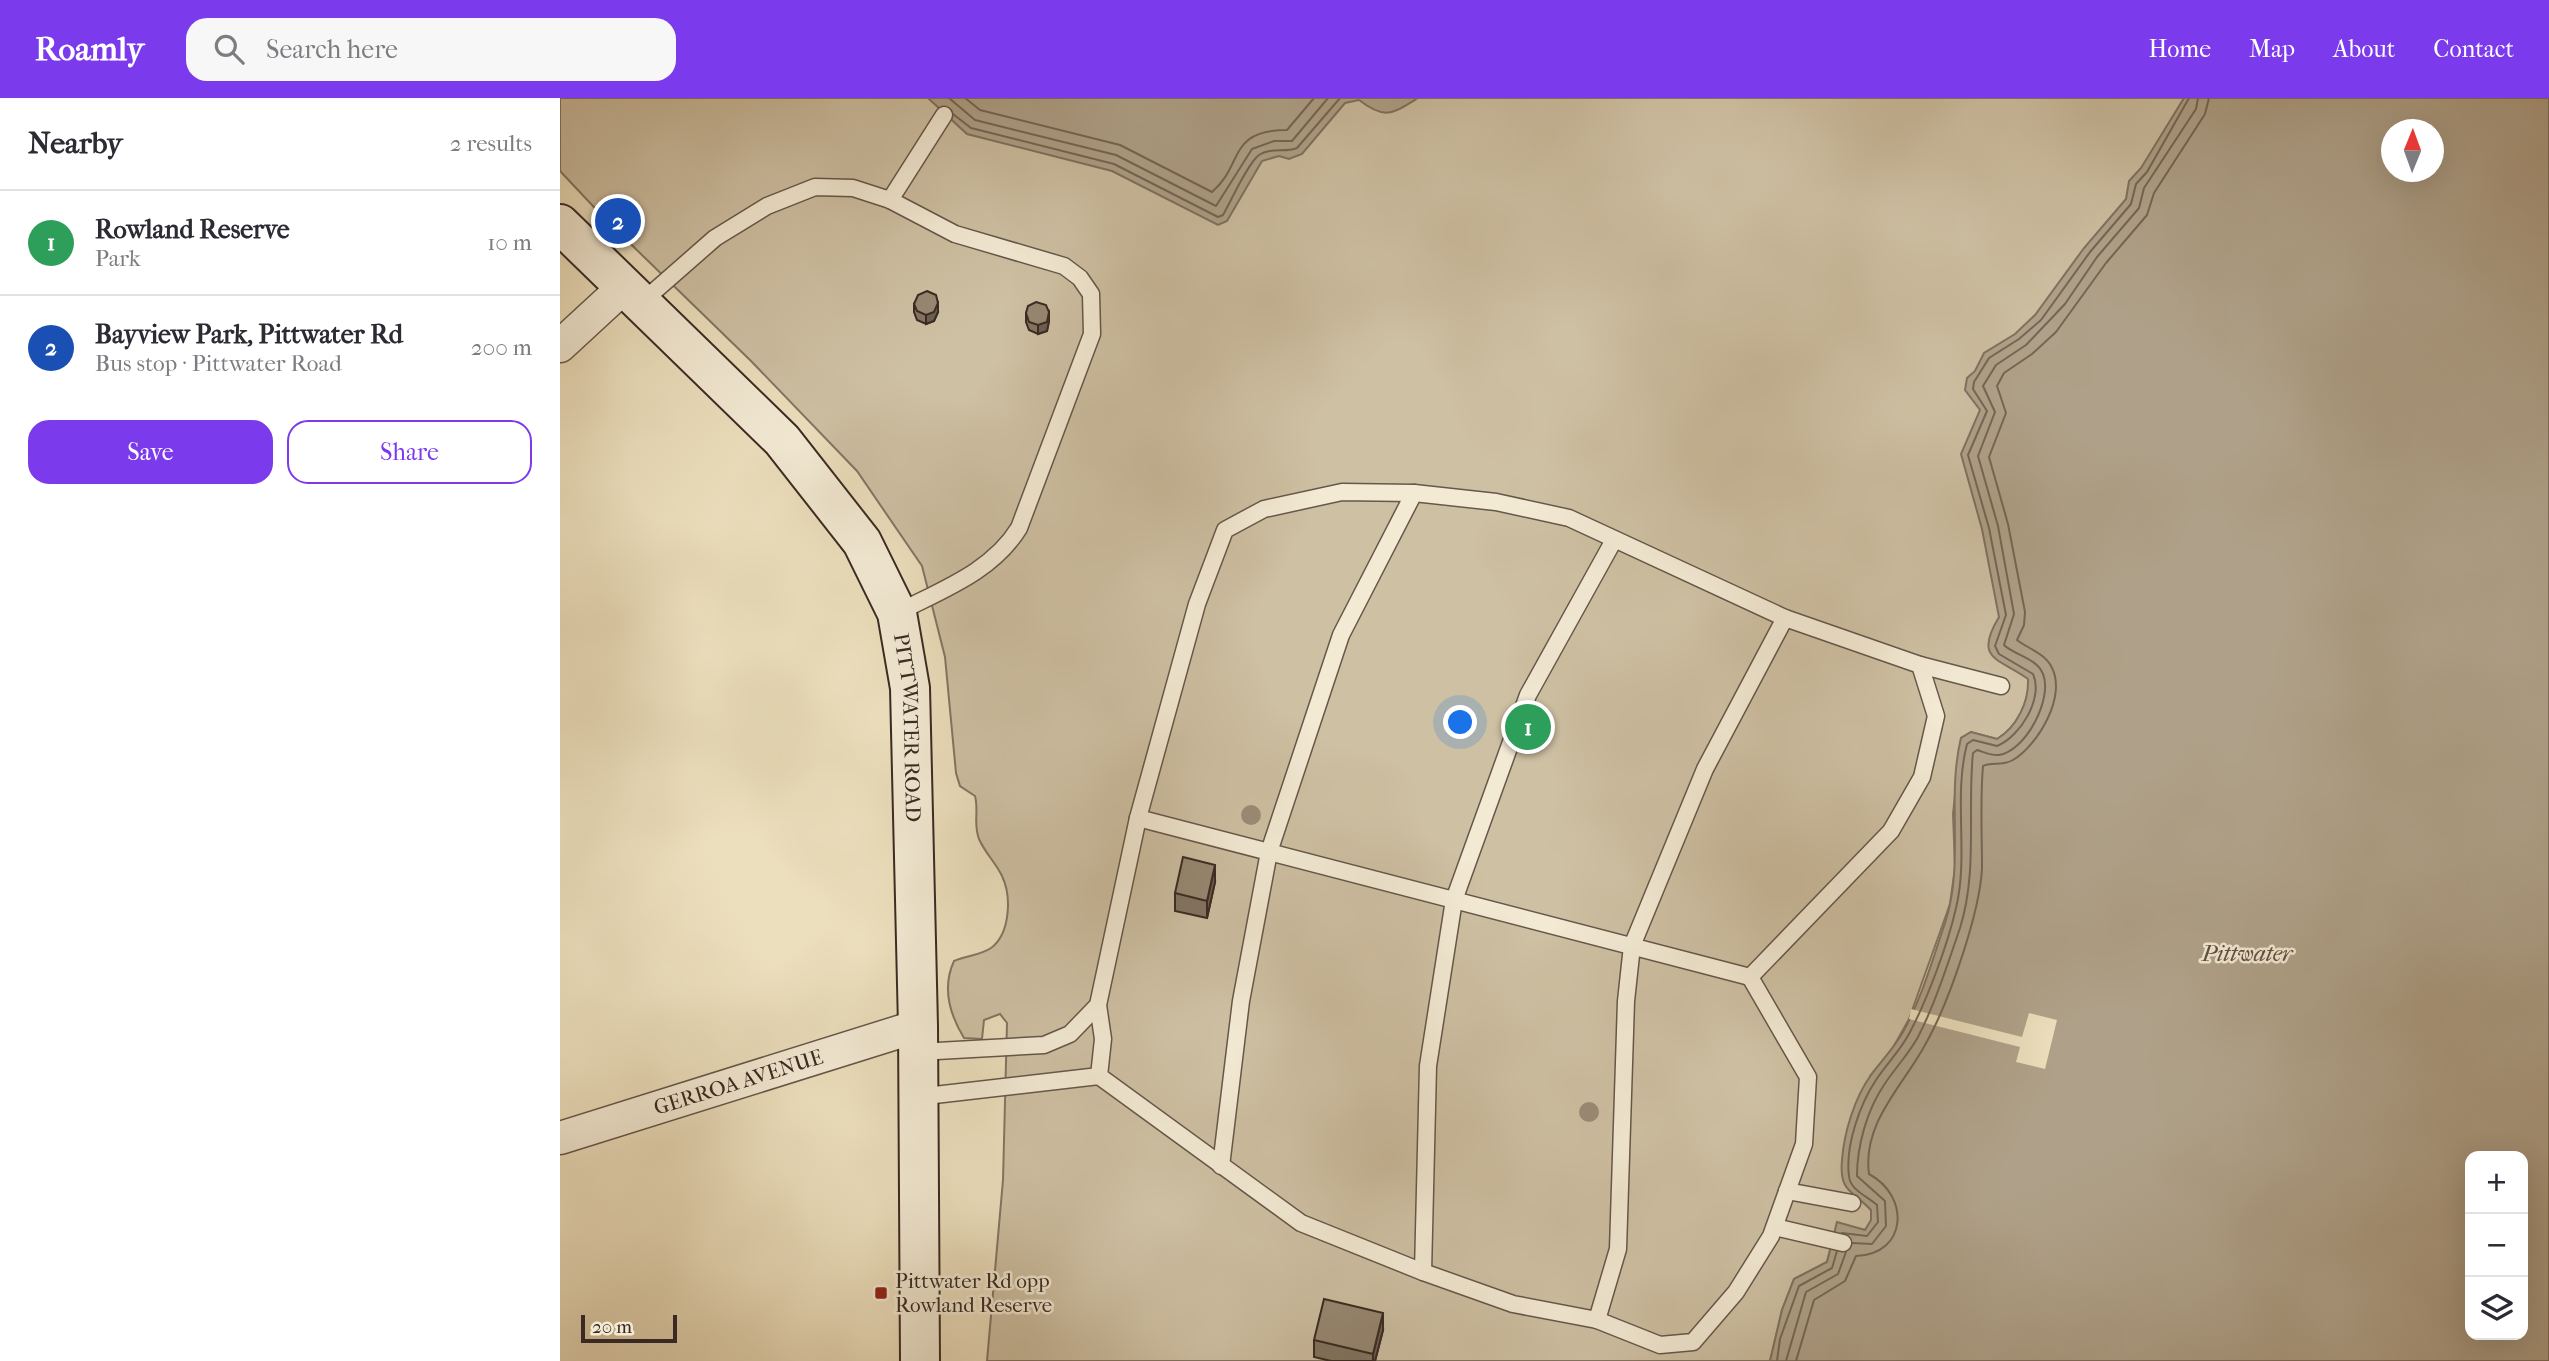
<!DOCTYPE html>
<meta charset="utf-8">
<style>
:root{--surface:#fff;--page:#f7f7f7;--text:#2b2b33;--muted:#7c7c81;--line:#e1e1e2;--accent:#7c3aed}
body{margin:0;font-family:"IM FELL French Canon",serif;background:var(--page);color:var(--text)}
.controls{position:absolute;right:21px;bottom:21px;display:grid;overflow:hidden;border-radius:14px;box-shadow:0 7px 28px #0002}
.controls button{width:63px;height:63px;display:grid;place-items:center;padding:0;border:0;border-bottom:2px solid var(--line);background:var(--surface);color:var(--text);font:35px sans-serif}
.compass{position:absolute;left:1821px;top:21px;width:63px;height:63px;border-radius:50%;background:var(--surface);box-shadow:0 7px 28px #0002;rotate:1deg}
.scale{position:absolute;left:21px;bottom:18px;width:96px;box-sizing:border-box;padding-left:7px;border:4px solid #3a2a23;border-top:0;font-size:19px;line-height:24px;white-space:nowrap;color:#3a2a23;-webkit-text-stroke:5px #f3ead4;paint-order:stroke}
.you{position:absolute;left:901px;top:625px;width:24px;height:24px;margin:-18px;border:5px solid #fff;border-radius:50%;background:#1a73e8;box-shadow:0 0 0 10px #1a73e833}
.badge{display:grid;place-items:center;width:46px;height:46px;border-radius:50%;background:var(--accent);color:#fff;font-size:23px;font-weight:700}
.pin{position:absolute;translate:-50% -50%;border:4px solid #fff;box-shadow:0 2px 7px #0006}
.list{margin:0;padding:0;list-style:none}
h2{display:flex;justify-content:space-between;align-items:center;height:91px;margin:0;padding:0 28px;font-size:30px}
h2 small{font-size:23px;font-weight:400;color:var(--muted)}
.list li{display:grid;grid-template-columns:46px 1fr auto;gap:21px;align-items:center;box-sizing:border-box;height:105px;padding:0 28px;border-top:2px solid var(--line)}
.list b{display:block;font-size:26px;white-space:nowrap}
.list p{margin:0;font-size:23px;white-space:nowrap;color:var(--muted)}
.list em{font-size:23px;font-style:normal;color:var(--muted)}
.actions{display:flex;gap:14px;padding:21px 28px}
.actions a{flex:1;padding:16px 0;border:2px solid var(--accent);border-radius:21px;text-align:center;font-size:24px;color:var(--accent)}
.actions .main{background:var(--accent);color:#fff}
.icon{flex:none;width:38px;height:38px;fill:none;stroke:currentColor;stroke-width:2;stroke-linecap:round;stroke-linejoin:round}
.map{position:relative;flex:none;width:1989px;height:1263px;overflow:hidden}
header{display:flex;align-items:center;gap:42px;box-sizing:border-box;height:98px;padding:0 35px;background:var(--accent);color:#fff}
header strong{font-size:33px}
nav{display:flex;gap:38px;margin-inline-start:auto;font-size:24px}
.search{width:490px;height:63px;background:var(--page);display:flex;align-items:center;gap:18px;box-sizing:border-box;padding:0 24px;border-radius:21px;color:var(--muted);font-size:26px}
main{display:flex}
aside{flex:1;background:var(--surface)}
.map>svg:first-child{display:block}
.green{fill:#cec0a3;stroke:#847563;stroke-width:2;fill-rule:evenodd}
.water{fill:#afa189;stroke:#807160;stroke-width:2;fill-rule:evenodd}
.pier{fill:#ecdfbd}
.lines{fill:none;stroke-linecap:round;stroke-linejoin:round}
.shore{stroke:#746656;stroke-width:2}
.lane-casing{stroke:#66574a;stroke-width:19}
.street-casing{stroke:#66574a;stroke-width:35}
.secondary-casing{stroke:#3a2a23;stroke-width:42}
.lane{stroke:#f3ead4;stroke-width:16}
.street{stroke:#f3ead4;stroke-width:32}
.secondary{stroke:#f3ead4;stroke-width:38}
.tree{fill:#9b8c77}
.wall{fill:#827563;stroke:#3a2a23;stroke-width:2}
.shaded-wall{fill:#6a5f50;stroke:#3a2a23;stroke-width:2}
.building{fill:#978873;stroke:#3a2a23;stroke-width:2}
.poi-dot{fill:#8f2418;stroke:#f3ead4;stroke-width:2.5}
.labels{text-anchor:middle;stroke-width:5;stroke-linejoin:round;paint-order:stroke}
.street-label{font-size:21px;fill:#3a2a23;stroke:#f3ead4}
.poi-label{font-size:21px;fill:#3a2a23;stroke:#f3ead4;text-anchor:start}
.water-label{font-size:23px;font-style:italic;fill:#5d4e42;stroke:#f3ead4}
</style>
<header>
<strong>Roamly</strong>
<div class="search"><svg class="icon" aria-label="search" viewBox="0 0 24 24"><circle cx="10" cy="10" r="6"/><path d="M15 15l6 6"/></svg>Search here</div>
<nav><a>Home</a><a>Map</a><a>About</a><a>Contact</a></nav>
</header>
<main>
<aside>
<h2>Nearby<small>2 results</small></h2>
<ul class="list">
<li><span class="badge" style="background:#2e9e5b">1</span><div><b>Rowland Reserve</b><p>Park</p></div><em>10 m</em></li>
<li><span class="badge" style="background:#1a4fb4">2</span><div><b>Bayview Park, Pittwater Rd</b><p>Bus stop · Pittwater Road</p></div><em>200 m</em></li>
</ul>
<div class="actions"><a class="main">Save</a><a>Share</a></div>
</aside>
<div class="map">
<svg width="1989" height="1263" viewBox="0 0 1989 1263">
<rect width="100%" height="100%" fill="#ecdfbd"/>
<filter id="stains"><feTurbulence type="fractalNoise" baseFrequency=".00286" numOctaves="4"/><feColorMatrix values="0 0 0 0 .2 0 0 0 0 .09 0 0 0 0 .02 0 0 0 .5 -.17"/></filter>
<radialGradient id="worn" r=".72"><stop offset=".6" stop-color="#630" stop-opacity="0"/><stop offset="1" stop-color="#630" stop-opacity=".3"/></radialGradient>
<path class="green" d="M0 0H1989L1469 581C1469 604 1457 629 1437 641L1411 634 1401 640 1393 716 1395 770 1390 806 1349 921 1330 955 1310 978 1291 1098 1302 1102 1311 1112 1312 1122 1305 1132 1277 1125 1267 1164 1234 1181 1222 1212 1210 1263H427L443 1082 447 925 440 916 424 922 422 941 404 940C390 917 382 889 394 863 406 858 421 857 431 850 450 836 452 799 442 778 436 765 425 755 419 741 413 726 419 713 415 698L400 688 396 675 385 559 362 468 297 373 191 263 47 123 0 73ZM1832 32H1874V74H1832Z"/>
<g class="water">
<path d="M368 0H858C832 16 825 22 799 2L785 5 742 56 729 61 719 58 702 63 667 123 658 127 552 73 407 36Z"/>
<path d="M1624 0H1989V1263H1210L1222 1212 1234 1181 1267 1164 1277 1124 1305 1132 1311 1122V1112C1292 1092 1279 1094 1282 1062 1284 1034 1295 999 1311 977 1322 962 1334 950 1343 934 1361 902 1373 860 1385 825 1405 765 1386 701 1401 640L1411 634 1437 641C1457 629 1469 604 1468 581 1439 560 1413 562 1439 519L1422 431 1401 356 1420 312 1405 292 1407 280 1415 273 1424 255 1455 236 1475 217 1524 150 1566 101 1569 83 1581 70ZM1832 32H1874V74H1832ZM1910 1058H1963V1237H1910Z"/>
</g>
<polygon class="pier" points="1351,911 1462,939 1469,915 1497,922 1485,971 1456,964 1460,949 1349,921"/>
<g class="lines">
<g class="shore">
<polyline points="389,0 415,22 556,57 656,108 692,51 714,43 732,43 768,0"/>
<path d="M405 0 420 12 560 47 652 94C684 67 667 32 727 32L754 0"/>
<path d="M393 16 411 30 554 66 658 119 663 117C671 103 688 65 699 57 711 49 725 55 737 50L780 0"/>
<path d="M1282 1135 1307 1138 1318 1124 1317 1107C1307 1098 1290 1092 1289 1078 1285 1048 1300 1006 1316 982 1327 965 1341 952 1350 934 1367 902 1388 846 1396 810 1409 756 1393 700 1407 646L1413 642 1437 648C1460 639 1484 600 1473 576L1439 556 1435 548 1446 517 1429 430 1408 357 1427 313 1413 291 1414 284 1429 260 1459 241 1481 222 1530 154 1571 106 1576 86 1587 74 1629 0"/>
<path d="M1292 1145 1312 1146 1326 1128 1325 1103 1297 1078C1297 1048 1307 1012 1324 987 1335 970 1348 957 1358 939 1375 906 1388 865 1400 830 1418 773 1407 713 1413 655L1417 652C1424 654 1432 658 1439 657 1466 653 1493 600 1483 576 1477 560 1454 557 1444 547L1454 516 1438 428 1418 358 1435 314 1423 288 1436 267 1466 247 1505 206 1537 159 1579 110 1584 90 1636 11 1638 0"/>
<polyline points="1217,1263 1220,1241 1239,1188 1272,1170 1277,1153"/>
<polyline points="1226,1263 1246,1194 1278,1176 1286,1154"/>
<path d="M1236 1263 1254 1202 1285 1183 1296 1158C1348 1156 1350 1098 1309 1076 1302 1025 1343 988 1365 947 1388 907 1420 815 1422 770 1422 735 1420 702 1423 668 1431 664 1443 668 1453 662 1478 647 1508 597 1491 568 1484 555 1467 550 1457 542L1464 527 1465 514 1448 426 1429 359 1446 315 1437 288 1444 275 1472 256 1496 234 1546 165 1587 117 1594 95 1645 16 1649 0"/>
</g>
<defs>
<g id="lane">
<polyline points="330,102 384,17"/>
<path d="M82 204 155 140 207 108 255 89 293 90 330 102 395 136 504 168 520 180 531 196 532 236 459 430C432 474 381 492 337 515"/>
<polyline points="1360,567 1441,588"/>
<polyline points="359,954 484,947 510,936 538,907"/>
<polyline points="539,978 543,941 538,907 578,720 637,506 665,432 704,411 782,394 854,395 936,404 1009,420 1225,520"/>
<polyline points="357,999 539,978 741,1125 863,1174 953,1206 1037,1222 1058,1151 1066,903 1072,848 1145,671 1225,520 1360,567 1376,618 1362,679 1331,733 1190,879 578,720"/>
<polyline points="661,1068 681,903 709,754 781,537 854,395"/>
<polyline points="1227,1093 1292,1105"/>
<polyline points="1215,1129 1283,1145"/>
<polyline points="863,1174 868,968 894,802 968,597 1054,442"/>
<polyline points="1037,1222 1100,1247 1133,1244 1176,1194 1211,1138 1244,1046 1248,979 1190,879"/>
</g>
<g id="street">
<polyline points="0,248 65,188"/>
<path id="s1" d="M0 1040 358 928"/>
</g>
<g id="secondary">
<path id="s2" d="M0 126 222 342 302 444 337 515 350 590 358 928 360 1263"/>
</g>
</defs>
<use href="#lane" class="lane-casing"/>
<use href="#street" class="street-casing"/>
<use href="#secondary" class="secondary-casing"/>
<use href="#lane" class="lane"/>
<use href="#street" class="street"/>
<use href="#secondary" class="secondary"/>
</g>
<g class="tree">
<circle cx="691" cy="717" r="10"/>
<circle cx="1029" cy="1014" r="10"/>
</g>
<g class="wall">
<polygon points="354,206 378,214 374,223 366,226 357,222 354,214"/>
<polygon points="466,215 489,223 487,233 478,236 469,232 466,224"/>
<polygon points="655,784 647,820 615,813 615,795"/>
<polygon points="823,1232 815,1263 771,1263 754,1259 754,1242"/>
</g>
<g class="shaded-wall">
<polygon points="378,205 378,214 374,223 366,226 366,217"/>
<polygon points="489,214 489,223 487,233 478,236 478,227"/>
<polygon points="655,767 655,784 647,820 647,803"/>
<polygon points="823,1215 823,1232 815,1263 813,1263 813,1256"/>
</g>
<g class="building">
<polygon points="367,193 376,197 378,205 374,214 366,217 357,213 354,206 358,197"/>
<polygon points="476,204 486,207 489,214 487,224 478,227 469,224 466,215 468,208"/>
<polygon points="623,759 655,767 647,803 615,795"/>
<polygon points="764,1201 823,1215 813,1256 754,1242"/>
</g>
<rect class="poi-dot" x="314" y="1188" width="14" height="14" rx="3.5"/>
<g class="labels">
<g class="street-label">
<text dy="7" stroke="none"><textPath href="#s2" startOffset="634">PITTWATER ROAD</textPath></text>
<text dy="7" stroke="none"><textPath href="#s1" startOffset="187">GERROA AVENUE</textPath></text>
</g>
<g class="poi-label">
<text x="335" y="1190">Pittwater Rd opp<tspan x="335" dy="24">Rowland Reserve</tspan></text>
</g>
<g class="water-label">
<text x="1687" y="863">Pittwater</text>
</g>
</g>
<rect width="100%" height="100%" filter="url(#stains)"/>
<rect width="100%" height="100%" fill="url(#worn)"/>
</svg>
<div class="controls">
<button>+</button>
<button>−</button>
<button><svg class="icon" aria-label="layers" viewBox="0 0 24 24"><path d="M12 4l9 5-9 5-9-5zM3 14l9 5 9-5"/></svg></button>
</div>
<svg class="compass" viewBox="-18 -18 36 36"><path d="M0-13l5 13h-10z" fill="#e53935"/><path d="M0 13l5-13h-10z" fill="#7c7c81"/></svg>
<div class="scale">20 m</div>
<div class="you"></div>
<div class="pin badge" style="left:968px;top:629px;background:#2e9e5b">1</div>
<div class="pin badge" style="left:58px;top:123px;background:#1a4fb4">2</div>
</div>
</main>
